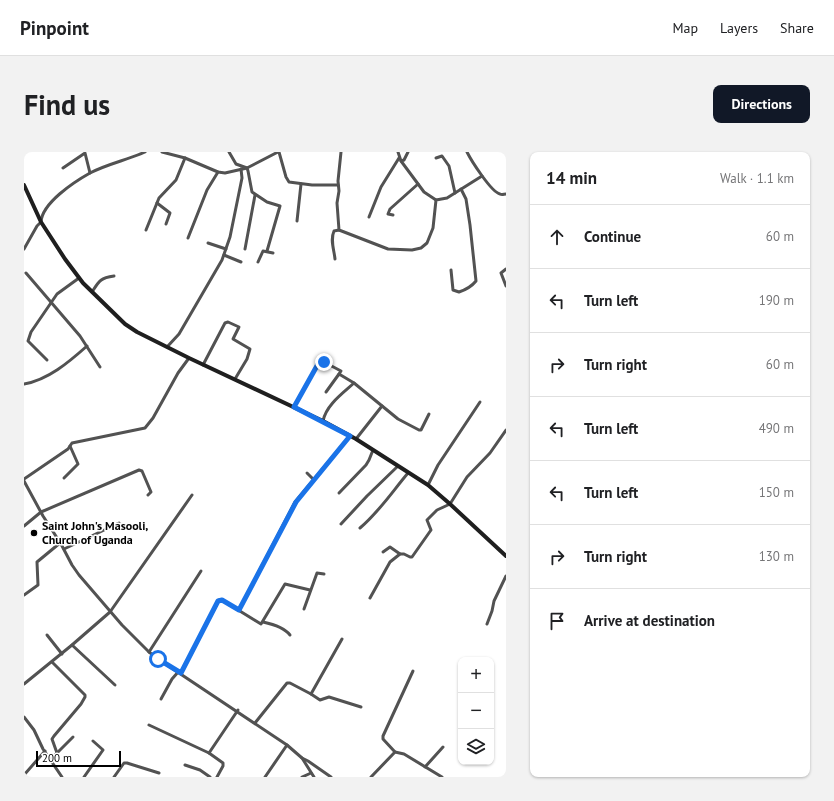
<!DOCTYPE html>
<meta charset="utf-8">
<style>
:root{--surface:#fff;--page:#f2f2f2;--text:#202124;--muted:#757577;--line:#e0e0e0;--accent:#111827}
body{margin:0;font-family:"PT Sans",sans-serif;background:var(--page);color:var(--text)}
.controls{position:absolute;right:12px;bottom:12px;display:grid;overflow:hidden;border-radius:8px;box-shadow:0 1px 3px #0004}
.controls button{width:36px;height:36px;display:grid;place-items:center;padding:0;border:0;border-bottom:1px solid var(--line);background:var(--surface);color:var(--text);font:20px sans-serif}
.scale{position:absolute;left:12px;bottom:10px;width:85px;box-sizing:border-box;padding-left:4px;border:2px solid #000;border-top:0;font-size:11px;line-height:14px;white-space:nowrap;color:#000;-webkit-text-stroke:3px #fff;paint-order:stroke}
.stop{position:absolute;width:12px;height:12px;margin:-9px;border:3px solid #1a73e8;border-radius:50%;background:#fff}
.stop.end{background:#1a73e8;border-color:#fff;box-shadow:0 1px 4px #0008}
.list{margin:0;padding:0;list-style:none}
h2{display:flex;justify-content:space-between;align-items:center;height:52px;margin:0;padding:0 16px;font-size:17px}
h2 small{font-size:13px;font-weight:400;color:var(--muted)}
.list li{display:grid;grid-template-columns:26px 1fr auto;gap:12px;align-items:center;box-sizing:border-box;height:64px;padding:0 16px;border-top:1px solid var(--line)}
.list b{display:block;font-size:15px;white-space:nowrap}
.list em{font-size:13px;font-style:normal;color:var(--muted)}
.icon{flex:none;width:22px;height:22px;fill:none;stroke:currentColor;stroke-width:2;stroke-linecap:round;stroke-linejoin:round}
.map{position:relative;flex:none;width:482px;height:625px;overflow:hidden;border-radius:8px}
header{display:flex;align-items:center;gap:24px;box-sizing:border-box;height:56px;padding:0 20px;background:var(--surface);border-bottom:1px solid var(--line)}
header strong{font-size:19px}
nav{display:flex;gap:22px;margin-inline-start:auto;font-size:14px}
.intro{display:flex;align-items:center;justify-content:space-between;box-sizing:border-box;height:96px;padding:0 24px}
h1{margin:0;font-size:28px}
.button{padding:10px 18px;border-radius:8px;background:var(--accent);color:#fff;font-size:14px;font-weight:700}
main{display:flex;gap:24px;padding:0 24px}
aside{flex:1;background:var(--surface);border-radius:8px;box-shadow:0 1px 3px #0004}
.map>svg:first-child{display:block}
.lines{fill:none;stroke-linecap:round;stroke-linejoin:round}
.street{stroke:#525252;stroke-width:3}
.secondary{stroke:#1f1f1f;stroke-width:4}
.route{stroke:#1a73e8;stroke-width:5}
.poi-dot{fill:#000;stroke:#fff;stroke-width:1.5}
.labels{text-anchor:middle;stroke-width:3;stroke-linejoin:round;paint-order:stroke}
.poi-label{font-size:12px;font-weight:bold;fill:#000;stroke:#fff;text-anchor:start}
</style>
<header>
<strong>Pinpoint</strong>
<nav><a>Map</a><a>Layers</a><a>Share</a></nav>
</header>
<div class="intro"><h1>Find us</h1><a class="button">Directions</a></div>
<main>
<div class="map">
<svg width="482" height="625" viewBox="0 0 482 625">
<rect width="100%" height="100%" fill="#fff"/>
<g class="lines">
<g class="street">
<polyline points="138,0 161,6 194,20 201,21 223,16 254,0"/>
<polyline points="205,0 212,12 223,16 224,19 228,40 243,50 256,54 243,99"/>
<polyline points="255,0 262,25 265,30 288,33 314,33"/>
<polyline points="317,0 314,29 315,39 313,51 315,78 364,97 388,98 397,96 403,91 409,76 412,48 423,46 458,24"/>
<polyline points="374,0 377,9 380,8 384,0"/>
<path d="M443 0C447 8 467 40 476 42 478 43 480 42 482 42"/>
<polyline points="412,6 418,4 425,14 431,41"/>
<polyline points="377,9 400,40 412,48"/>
<polyline points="39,16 61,1 66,21"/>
<polyline points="133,51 146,61 142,72"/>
<polyline points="369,63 364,62 366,57 394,32"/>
<polyline points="345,65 357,35 375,6"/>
<polyline points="273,69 277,32"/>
<polyline points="122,78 135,46 152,28 161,6"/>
<polyline points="164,86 183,38 194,20"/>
<polyline points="184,91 202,97"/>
<path d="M0 97 13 74 17 70C18 51 50 30 66 21 83 12 103 8 121 0"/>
<polyline points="221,97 231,43"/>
<polyline points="200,103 217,110"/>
<path d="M311 107C310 97 306 88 310 79L315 78"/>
<polyline points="234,110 239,99 249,101"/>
<polyline points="482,117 477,121 482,134"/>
<path d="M427 118 429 138 435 140C441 138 448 134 452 129L446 73 442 47 437 37"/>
<polyline points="2,121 56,184 76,215"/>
<path d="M68 140C75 129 76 126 90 124"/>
<polyline points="143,195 155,182 198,108 206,85 218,26 217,17"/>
<polyline points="23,208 4,189 7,180 33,142 55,126"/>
<polyline points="179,213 201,171 204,170 215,175 209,187 226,197 223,207 211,227"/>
<path d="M0 232C24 228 45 210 63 194"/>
<polyline points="302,240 315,222 330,231"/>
<polyline points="270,255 289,221 296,210 300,210 317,219 315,222"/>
<path d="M299 269C302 253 319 241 330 231L374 267 395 278H397L405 262"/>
<polyline points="332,287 358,254"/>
<polyline points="283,321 290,328"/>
<polyline points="40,326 54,312 46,294"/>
<polyline points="0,327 44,297 48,291 121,276 129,266 154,221 165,206"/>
<polyline points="0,329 19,364 37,392 48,413 55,423 98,473 125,500 134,507 263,593 278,606 290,625"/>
<polyline points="404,333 414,313 456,250"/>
<polyline points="315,341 342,313 345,308 349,298"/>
<polyline points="317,372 343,344 374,314"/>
<polyline points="0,374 17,360 115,318 118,319 127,340 124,343"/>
<path d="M336 376C355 360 368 340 384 321"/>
<polyline points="40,397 95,371"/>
<polyline points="359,400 366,395 376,402"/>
<polyline points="0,443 14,433 13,410 36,391"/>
<polyline points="346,446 366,410 376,402 380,402 386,405 388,405 407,378 403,368 413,358 426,352 443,325 466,301 482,278"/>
<polyline points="280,457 293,421 300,422"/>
<polyline points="215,458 271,350 326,284"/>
<path d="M239 470C248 472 260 475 266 483"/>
<polyline points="463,472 468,459 470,449 482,424"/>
<polyline points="23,483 38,502"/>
<polyline points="48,493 91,533"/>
<polyline points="125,500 177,419"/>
<polyline points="28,510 61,543 61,545 57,552 30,584 28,587 33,601"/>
<polyline points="157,521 195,448 198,448 237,472 261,432 286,438"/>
<polyline points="0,532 48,493 86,460 168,343"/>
<polyline points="287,542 296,548 305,545 337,555"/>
<polyline points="137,547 148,527 155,519"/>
<polyline points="0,565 10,578 19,597 38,625"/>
<polyline points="231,571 263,531 266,531 287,542 318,487"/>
<polyline points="125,573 185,601 199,611 199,614 193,625"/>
<polyline points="371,600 359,587 359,584 389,519"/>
<polyline points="185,601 214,558"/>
<polyline points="278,606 284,609 307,625"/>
<polyline points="26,608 49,585"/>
<polyline points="161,613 176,618 186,625"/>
<polyline points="401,615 419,595"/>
<polyline points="0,623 21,599"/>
<polyline points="60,625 79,598 78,597 69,589"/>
<polyline points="90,625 100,611 103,611 135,621"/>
<polyline points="241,625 263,593"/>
<polyline points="278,625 287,621"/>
<polyline points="347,625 371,600 380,602 418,625"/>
</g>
<polyline class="secondary" points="0,33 17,70 41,107 59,131 101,172 113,180 165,206 299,269 332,287 404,333 426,352 482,404"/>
</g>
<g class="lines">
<polyline class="route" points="134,507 157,521 194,449 198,448 215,458 272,350 326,284 270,255 294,212 296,210 300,210"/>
</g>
<circle class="poi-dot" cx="10" cy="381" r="4"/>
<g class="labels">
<g class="poi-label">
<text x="18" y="378">Saint John's Masooli,<tspan x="18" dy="14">Church of Uganda</tspan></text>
</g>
</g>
</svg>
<div class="controls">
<button>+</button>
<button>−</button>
<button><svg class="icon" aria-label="layers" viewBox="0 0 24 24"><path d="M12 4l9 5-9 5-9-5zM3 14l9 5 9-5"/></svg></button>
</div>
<div class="scale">200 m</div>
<div class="stop" style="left:134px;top:507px"></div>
<div class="stop end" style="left:300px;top:210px"></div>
</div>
<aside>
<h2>14 min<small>Walk · 1.1 km</small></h2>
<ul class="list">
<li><svg class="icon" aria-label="ahead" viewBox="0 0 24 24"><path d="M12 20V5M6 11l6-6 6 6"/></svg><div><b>Continue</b></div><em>60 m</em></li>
<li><svg class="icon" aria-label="left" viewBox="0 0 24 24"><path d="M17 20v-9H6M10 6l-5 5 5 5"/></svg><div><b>Turn left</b></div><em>190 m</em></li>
<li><svg class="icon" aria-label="right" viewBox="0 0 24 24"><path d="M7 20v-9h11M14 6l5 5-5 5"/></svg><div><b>Turn right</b></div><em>60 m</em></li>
<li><svg class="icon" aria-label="left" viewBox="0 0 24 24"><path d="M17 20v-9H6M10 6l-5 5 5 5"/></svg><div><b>Turn left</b></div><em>490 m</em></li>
<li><svg class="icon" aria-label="left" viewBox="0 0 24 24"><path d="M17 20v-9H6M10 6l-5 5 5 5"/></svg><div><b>Turn left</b></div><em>150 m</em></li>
<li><svg class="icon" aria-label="right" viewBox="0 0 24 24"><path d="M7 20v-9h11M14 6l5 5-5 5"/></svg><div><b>Turn right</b></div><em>130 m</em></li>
<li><svg class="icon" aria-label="arrive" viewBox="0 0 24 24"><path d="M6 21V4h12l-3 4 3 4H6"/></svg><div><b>Arrive at destination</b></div></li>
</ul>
</aside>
</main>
